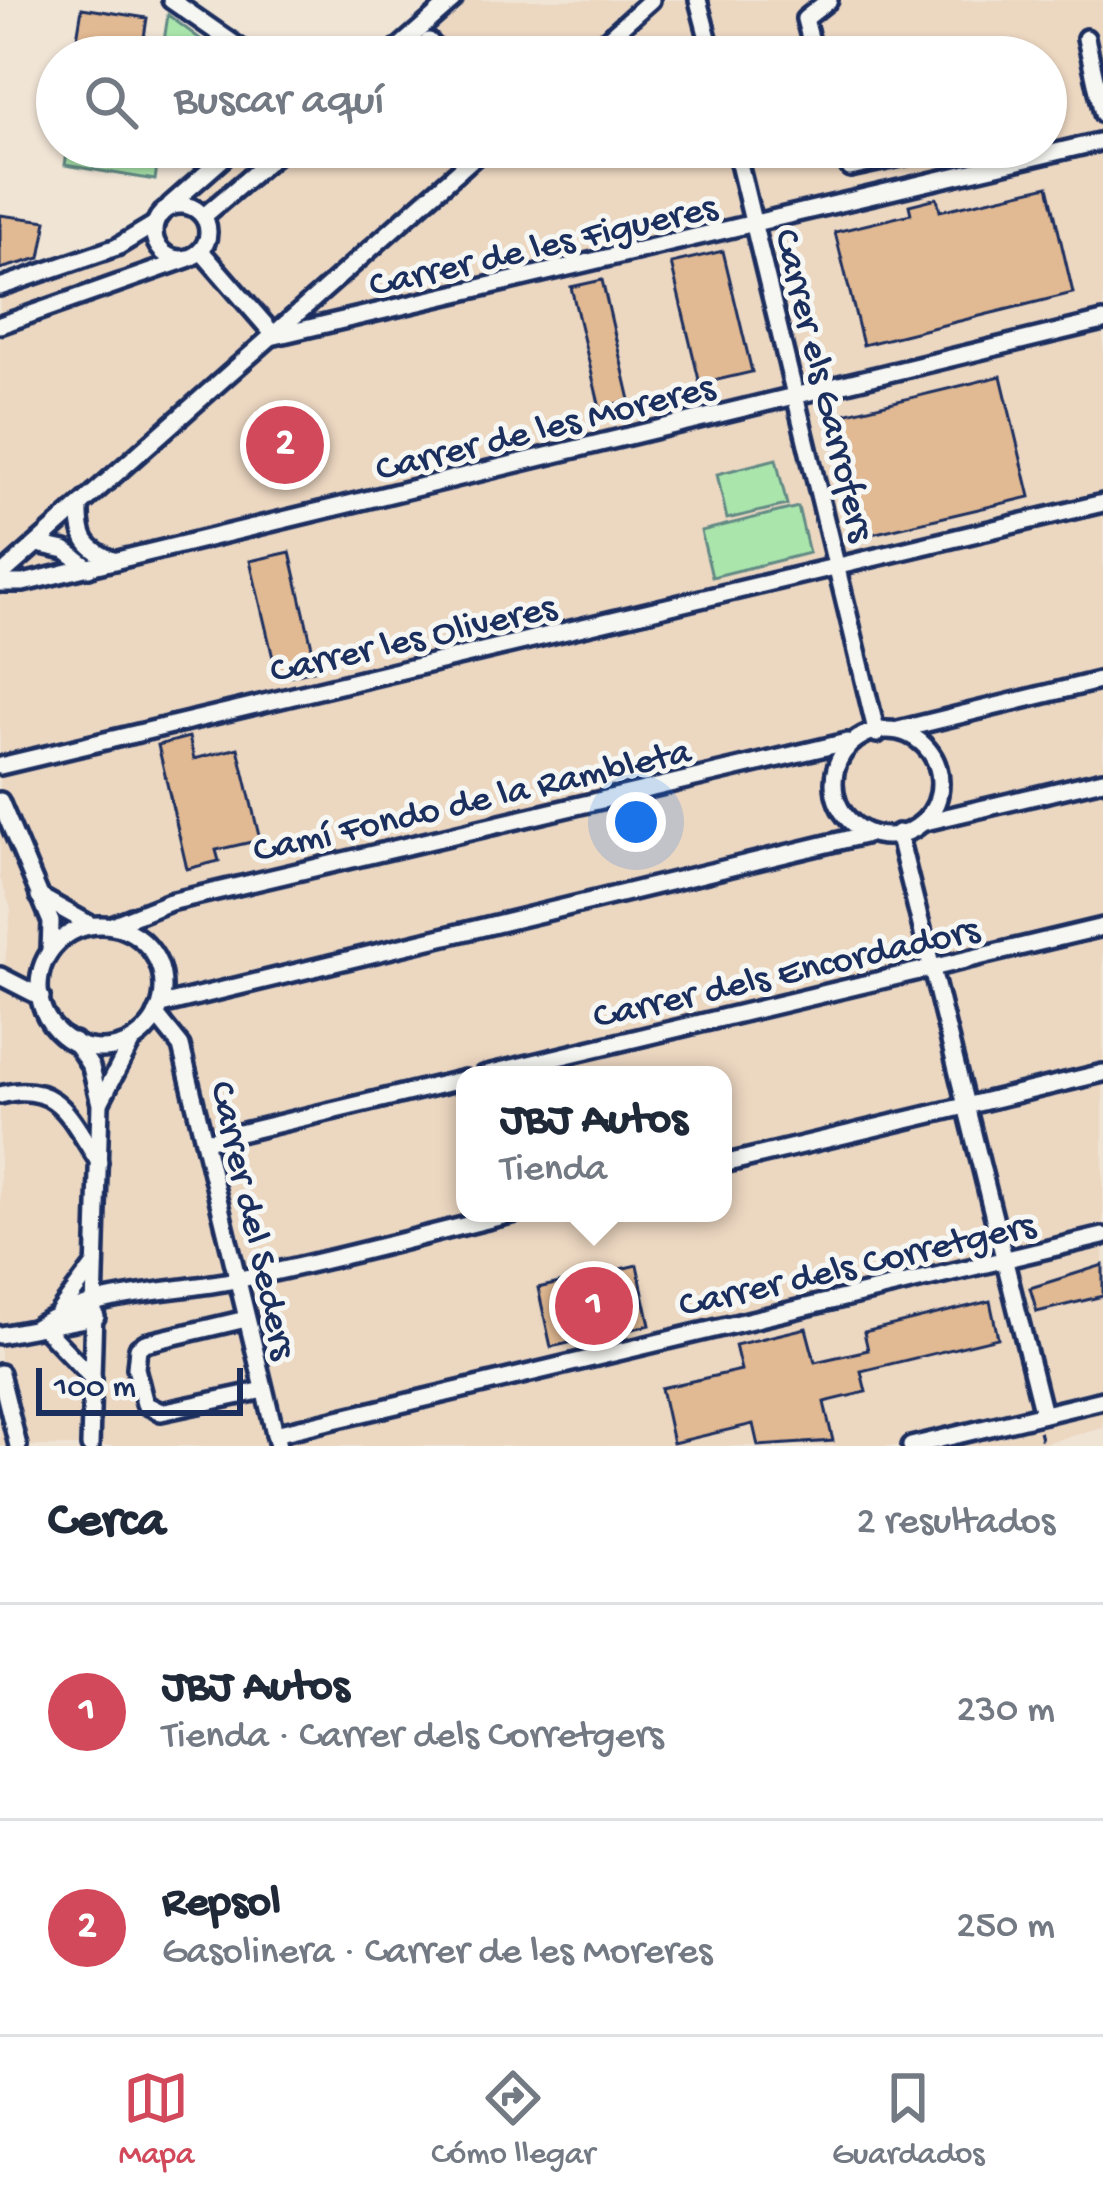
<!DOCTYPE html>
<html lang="es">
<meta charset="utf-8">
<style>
:root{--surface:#fff;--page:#f2f2f3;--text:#1f2937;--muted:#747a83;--line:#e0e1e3;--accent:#d1495b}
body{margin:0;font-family:"Gochi Hand",sans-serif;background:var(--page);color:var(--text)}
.scale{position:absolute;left:36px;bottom:30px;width:207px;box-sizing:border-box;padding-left:12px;border:6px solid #1b2f5e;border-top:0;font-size:33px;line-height:42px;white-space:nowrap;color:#1b2f5e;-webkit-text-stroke:9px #f6f6f2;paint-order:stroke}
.you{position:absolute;left:636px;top:822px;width:42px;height:42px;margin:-30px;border:9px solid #fff;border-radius:50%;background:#1a73e8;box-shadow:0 0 0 18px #1a73e833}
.badge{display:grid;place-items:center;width:78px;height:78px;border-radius:50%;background:var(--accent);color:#fff;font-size:39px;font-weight:700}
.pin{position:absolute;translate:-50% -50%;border:6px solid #fff;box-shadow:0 3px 12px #0006}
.popup{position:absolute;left:456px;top:1066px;width:276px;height:156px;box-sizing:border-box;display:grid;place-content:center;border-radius:24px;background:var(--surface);filter:drop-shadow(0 3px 9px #0005);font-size:39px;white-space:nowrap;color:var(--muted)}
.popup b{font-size:45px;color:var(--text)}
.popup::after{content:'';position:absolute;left:50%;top:100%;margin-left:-24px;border:24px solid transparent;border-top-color:var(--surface)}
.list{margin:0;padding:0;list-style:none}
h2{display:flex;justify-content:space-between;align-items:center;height:156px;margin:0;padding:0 48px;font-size:51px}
h2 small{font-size:39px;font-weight:400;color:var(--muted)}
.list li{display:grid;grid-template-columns:78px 1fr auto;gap:36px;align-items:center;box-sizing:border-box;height:216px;padding:0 48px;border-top:3px solid var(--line)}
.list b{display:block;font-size:45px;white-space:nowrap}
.list p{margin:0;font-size:39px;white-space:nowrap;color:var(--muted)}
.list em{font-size:39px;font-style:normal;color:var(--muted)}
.icon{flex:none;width:66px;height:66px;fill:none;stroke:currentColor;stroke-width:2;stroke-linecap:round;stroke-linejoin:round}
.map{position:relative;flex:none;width:1103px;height:1446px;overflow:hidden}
.search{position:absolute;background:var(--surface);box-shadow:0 3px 9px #0004;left:36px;right:36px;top:36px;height:132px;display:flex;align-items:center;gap:30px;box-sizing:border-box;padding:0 42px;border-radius:66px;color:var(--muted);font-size:45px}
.sheet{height:588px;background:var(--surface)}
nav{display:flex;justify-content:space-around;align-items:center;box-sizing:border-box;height:168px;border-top:3px solid var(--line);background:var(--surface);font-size:33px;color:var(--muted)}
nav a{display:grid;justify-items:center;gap:6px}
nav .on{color:var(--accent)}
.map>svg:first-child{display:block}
.built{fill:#ecd7c1;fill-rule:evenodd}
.green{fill:#aae6ac;stroke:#628a85;stroke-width:3}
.building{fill:#e1b992;stroke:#1b2f5e;stroke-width:3}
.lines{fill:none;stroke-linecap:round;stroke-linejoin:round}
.minor-casing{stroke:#1b2f5e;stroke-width:24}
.path{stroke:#1b2f5e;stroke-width:3;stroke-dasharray:9 9;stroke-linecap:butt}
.minor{stroke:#f6f6f2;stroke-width:15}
.labels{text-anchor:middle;stroke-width:10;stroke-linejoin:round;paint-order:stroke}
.street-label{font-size:39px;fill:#1b2f5e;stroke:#f6f6f2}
</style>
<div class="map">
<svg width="1103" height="1446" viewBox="0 0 1103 1446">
<rect width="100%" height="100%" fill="#f0e4d5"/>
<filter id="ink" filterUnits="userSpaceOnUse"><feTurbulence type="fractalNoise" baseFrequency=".00833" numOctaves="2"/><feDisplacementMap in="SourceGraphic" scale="24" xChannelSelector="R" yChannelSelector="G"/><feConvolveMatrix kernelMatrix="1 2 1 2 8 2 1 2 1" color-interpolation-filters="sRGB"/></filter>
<g filter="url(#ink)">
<path class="built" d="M450 0H1103V1428L1032 1446H0V965L5 963 11 909 0 878V278L136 227 226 147H1046V57H386ZM465 1075H723V1213H465Z"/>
<g class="green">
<polygon points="168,15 211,47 164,41"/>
<polygon points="68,147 160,147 155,180 65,165"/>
<polygon points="776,459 787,505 727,519 717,474"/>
<polygon points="798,507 809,553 712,577 701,531"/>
</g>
<g class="building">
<polygon points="82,8 147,18 141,57 74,57"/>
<polygon points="1048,186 1073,293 863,345 835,232 911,214 909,205 937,198 940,211"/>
<polygon points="0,215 47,221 40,258 0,269"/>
<polygon points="723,251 752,372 700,384 671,263"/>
<polygon points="602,280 630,400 600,408 571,287"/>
<polygon points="1001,376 1030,497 855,538 827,418"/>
<polygon points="290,552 317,669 278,679 250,561"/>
<polygon points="189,737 194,759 238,748 260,840 216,850 219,861 187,869 158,745"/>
<polygon points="637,1265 650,1325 551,1347 538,1288"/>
<polygon points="1103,1265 1103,1296 1037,1312 1030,1288"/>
<polygon points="990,1301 998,1338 861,1371 866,1392 824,1402 833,1441 758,1446 753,1424 673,1443 661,1388 741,1370 735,1345 806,1328 815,1362 868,1350 864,1332"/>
</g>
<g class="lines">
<defs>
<g id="minor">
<polyline points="171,0 253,57"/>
<polyline points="698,0 713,57"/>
<polyline points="1086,38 1103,114"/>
<polyline points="429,41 443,57"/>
<polyline points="388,57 453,0"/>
<polyline points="587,57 651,0"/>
<polyline points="815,57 805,19 829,0"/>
<polyline points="735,147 877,734"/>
<polyline points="839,147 850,168 938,149"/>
<circle cx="181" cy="232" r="27"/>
<polyline points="170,205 236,147"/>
<polyline points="204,216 285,147"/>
<polyline points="201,251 275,336 1103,141"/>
<polyline points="0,287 117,247 155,224"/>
<polyline points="0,325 187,259"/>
<path d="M80 506C79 538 85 549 115 561"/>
<polyline points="37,544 65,550 89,568"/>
<polyline points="0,576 486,147"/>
<polyline points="0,583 23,583 1103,321"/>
<polyline points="898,730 1103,680"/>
<circle cx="887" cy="783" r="53"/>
<polyline points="0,766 1103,503"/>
<polyline points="0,801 51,922 50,951"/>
<polyline points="925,822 1103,780"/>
<polyline points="898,833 1043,1414"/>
<polyline points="39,896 91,925"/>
<polyline points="112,925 170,902 847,742"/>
<circle cx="101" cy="987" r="62"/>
<polyline points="0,976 41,997"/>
<polyline points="161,1005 864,835"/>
<polyline points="156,1015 181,1046 278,1446"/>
<polyline points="74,1041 91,1067 100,1104 90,1446"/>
<polyline points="483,1075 1103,927"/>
<path d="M0 1095C59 1080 70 1119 99 1162"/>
<polyline points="101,1101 131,1043"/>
<polyline points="206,1141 465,1079"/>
<polyline points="723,1164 1103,1073"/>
<polyline points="59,1312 95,1264"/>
<polyline points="246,1319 145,1343 138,1348 136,1368 145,1404 161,1412 264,1390"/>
<path d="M36 1327C92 1291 171 1293 235 1280 329 1262 423 1235 516 1213"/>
<polyline points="43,1327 93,1379"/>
<polyline points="0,1335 96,1317"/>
<polyline points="0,1373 18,1446"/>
<polyline points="275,1434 1103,1236"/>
<polyline points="911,1446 1103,1400"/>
</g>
</defs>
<use href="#minor" class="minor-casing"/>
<polyline class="path" points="1039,1431 1043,1446"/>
<use href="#minor" class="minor"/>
</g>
</g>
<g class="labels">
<g class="street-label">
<text transform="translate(542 242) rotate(-13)" y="14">Carrer de les Figueres</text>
<text transform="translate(828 384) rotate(76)" y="14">Carrer els Garrofers</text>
<text transform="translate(544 424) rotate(-14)" y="14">Carrer de les Moreres</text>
<text transform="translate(412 635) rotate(-13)" y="14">Carrer les Oliveres</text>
<text transform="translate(471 797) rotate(-13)" y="14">Camí Fondo de la Rambleta</text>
<text transform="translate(785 969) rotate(-13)" y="14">Carrer dels Encordadors</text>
<text transform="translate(257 1219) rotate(77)" y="14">Carrer del Seders</text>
<text transform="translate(856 1261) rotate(-13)" y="14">Carrer dels Corretgers</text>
</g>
</g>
</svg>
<div class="scale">100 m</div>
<div class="you"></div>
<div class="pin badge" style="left:594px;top:1306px">1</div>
<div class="popup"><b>JBJ Autos</b>Tienda</div>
<div class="pin badge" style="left:285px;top:445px">2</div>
<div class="search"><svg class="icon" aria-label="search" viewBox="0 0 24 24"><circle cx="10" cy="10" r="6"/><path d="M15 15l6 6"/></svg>Buscar aquí</div>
</div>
<section class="sheet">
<h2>Cerca<small>2 resultados</small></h2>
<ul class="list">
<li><span class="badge">1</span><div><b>JBJ Autos</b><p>Tienda · Carrer dels Corretgers</p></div><em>230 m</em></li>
<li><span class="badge">2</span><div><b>Repsol</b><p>Gasolinera · Carrer de les Moreres</p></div><em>250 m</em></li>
</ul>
</section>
<nav>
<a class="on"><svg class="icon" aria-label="map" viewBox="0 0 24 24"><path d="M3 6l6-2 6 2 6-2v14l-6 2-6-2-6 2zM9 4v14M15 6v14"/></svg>Mapa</a>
<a><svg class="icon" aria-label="directions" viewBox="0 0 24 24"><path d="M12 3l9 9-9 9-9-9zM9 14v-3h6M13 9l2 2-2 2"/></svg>Cómo llegar</a>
<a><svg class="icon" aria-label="saved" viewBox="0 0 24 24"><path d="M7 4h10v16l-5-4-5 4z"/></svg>Guardados</a>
</nav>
